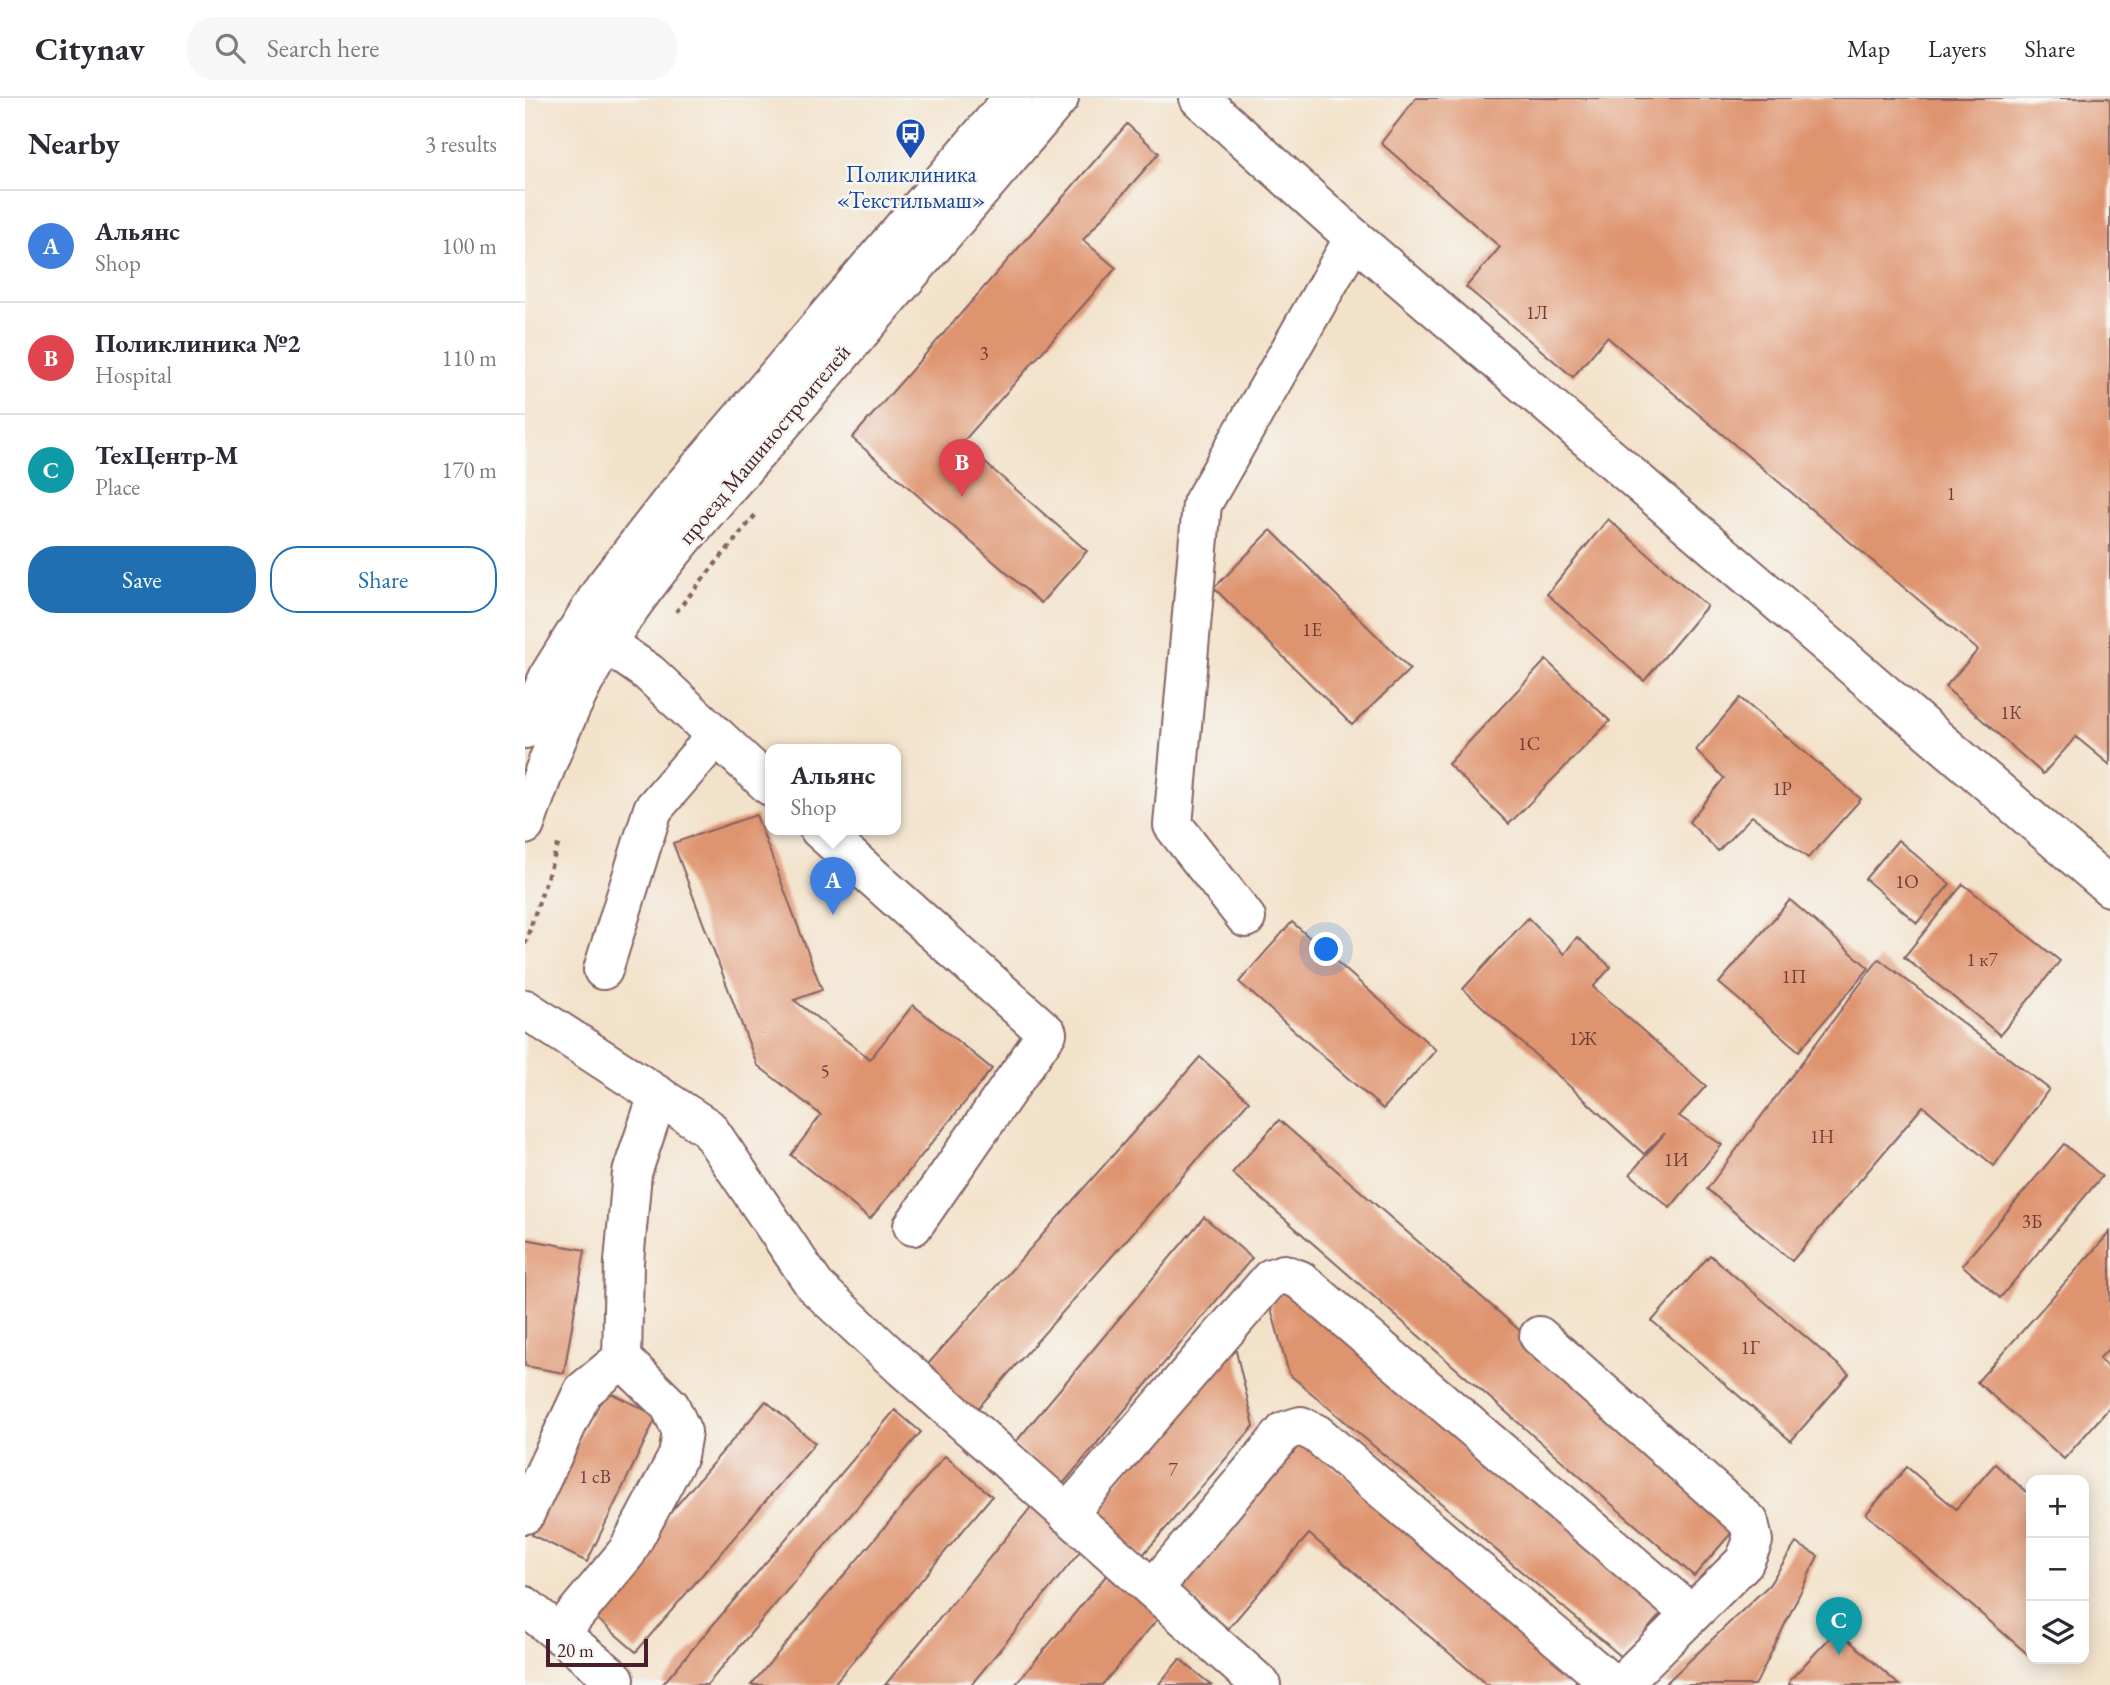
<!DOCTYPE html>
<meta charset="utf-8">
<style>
:root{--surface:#fff;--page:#f7f7f7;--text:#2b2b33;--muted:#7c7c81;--line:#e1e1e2;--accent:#1f6fb2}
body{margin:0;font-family:"EB Garamond",serif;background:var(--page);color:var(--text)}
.controls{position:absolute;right:21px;bottom:21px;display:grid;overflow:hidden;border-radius:14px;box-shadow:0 4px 18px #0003}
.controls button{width:63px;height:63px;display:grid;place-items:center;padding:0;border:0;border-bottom:2px solid var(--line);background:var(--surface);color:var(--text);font:35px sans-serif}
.scale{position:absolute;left:21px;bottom:18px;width:102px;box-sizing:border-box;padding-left:7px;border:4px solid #4a1f2b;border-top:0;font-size:19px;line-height:24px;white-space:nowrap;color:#4a1f2b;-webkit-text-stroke:5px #f6f6f2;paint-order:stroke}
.you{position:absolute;left:802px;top:852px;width:24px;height:24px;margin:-18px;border:5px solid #fff;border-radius:50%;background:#1a73e8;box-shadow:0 0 0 10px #1a73e833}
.badge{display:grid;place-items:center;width:46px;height:46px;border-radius:50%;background:var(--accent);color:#fff;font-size:23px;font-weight:700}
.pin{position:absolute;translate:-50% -58px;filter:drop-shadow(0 2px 4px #0008)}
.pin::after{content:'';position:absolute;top:37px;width:24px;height:21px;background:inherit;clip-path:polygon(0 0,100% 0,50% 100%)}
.popup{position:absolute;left:240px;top:646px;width:136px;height:91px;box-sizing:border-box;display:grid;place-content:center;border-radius:14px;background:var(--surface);filter:drop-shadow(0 2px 5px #0005);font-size:23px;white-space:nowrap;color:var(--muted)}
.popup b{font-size:26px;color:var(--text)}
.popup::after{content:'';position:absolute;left:50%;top:100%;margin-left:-14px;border:14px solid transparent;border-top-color:var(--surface)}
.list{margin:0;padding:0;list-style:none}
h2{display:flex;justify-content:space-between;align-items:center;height:91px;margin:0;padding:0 28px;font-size:30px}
h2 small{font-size:23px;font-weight:400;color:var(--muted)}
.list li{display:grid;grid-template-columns:46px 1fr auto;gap:21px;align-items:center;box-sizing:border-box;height:112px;padding:0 28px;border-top:2px solid var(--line)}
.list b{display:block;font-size:26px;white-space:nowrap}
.list p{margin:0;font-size:23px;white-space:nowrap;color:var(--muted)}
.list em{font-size:23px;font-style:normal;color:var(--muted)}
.actions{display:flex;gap:14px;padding:21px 28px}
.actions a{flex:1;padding:16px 0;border:2px solid var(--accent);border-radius:28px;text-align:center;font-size:24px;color:var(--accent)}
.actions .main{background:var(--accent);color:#fff}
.icon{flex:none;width:38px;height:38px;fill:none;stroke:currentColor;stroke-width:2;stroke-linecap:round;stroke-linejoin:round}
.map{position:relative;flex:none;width:1585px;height:1587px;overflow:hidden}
header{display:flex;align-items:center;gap:42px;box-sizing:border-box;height:98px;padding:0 35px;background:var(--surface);border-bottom:2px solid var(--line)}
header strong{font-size:33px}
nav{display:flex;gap:38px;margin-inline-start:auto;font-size:24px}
.search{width:490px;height:63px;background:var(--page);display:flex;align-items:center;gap:18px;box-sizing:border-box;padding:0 24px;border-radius:28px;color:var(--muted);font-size:26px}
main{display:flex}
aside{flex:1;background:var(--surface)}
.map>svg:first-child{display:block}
.building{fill:#df946f}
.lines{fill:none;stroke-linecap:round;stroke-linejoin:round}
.minor-casing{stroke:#856363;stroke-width:42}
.major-casing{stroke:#856363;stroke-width:42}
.path{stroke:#856363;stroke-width:4.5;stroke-dasharray:5 5;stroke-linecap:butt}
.minor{stroke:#fff;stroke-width:38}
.major{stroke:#fff;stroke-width:38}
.labels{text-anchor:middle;stroke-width:5;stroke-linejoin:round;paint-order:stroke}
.number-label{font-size:19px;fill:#6f3c3c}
.transit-label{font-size:23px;fill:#164399;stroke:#f6f6f2}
.street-label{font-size:23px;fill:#4a1f2b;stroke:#f6f6f2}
</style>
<header>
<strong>Citynav</strong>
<div class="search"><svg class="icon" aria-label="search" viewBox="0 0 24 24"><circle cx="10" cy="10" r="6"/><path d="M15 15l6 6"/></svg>Search here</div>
<nav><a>Map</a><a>Layers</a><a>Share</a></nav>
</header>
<main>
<aside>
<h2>Nearby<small>3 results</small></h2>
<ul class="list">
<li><span class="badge" style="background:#3f7fe0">A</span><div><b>Альянс</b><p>Shop</p></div><em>100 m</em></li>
<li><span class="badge" style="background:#e0444e">B</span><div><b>Поликлиника №2</b><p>Hospital</p></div><em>110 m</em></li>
<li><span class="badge" style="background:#0f9aa8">C</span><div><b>ТехЦентр-М</b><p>Place</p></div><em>170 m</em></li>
</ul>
<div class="actions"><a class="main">Save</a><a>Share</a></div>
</aside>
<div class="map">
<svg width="1585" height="1587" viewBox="0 0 1585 1587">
<rect width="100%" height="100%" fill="#f6f6f2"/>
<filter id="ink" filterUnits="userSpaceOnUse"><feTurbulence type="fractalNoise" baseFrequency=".0143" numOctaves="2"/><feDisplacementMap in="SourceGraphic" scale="14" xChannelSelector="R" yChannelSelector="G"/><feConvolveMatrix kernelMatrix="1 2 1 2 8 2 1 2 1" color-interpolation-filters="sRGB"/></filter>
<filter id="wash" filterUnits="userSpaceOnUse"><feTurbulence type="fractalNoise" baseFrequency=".00686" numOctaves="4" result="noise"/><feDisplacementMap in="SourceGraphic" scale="28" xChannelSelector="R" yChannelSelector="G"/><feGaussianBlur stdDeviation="1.57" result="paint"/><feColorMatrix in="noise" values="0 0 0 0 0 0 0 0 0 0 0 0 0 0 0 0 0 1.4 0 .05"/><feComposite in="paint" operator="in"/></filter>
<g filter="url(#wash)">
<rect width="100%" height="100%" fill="#f3e2ca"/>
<g id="blocks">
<g class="building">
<polygon points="891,0 1583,0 1585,2 1585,667 1551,639 1518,676 1420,589 1453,552 1082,239 1048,279 941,189 975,149 856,45"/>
<polygon points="602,26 634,55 558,142 591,170 437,345 562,453 516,505 327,340"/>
<polygon points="1083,421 1182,508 1119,583 1022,496"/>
<polygon points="746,432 885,571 827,627 689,490"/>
<polygon points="1021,562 1085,623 984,726 923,666"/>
<polygon points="1215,600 1336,701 1283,760 1227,718 1193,753 1164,724 1199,680 1171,652"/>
<polygon points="231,717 297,892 269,902 345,961 388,907 467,971 345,1121 266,1057 296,1017 232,967 148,745"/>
<polygon points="1373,742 1425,786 1392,825 1340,781"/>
<polygon points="1438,786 1535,863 1475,937 1379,859"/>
<polygon points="1265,802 1344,870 1274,953 1194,885"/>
<polygon points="1003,820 1039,856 1052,839 1086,869 1068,889 1181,988 1154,1018 1197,1047 1145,1110 1105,1076 1140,1035 1119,1056 938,891"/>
<polygon points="767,824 911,952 858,1011 714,884"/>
<polygon points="1354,861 1524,991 1469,1068 1398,1008 1267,1163 1182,1091"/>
<polygon points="675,959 724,1003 446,1318 396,1274"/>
<polygon points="754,1022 1215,1425 1169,1478 707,1075"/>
<polygon points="1539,1046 1577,1078 1475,1200 1437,1167"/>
<polygon points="679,1119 727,1160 537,1387 489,1346"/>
<polygon points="1585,1134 1585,1249 1574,1261 1585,1271 1585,1309 1539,1361 1452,1284"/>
<polygon points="0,1141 60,1152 39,1275 0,1268"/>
<polygon points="1185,1157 1324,1276 1266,1343 1127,1223"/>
<polygon points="761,1188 1141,1510 1098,1560 764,1276 745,1207"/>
<polygon points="710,1249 729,1328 617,1458 566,1414"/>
<polygon points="78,1291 132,1318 62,1464 7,1437"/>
<polygon points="241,1303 290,1345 111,1554 62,1512"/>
<polygon points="370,1312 396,1334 182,1587 137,1587"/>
<polygon points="778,1343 1056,1578 1048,1587 962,1587 784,1436 703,1531 654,1489"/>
<polygon points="420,1358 467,1398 308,1587 226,1587"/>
<polygon points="1470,1366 1506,1398 1506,1559 1341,1416 1382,1369 1431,1411"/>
<polygon points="507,1408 558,1450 446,1587 360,1587"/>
<polygon points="1271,1445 1293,1458 1232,1584 1229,1587 1139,1587 1244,1487"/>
<polygon points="585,1473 637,1516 577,1587 490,1587"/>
<polygon points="1312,1532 1374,1587 1264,1587 1265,1582"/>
<polygon points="655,1561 686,1587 633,1587"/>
</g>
</g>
</g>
<g filter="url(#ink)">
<use href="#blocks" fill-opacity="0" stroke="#856363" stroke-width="2"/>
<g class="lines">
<defs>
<g id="minor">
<polyline points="674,0 829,140 1585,789"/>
<polyline points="81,545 124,575 245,688"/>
<polyline points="294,731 522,935 388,1128"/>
<polyline points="721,820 648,727 677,406 829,140"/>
<polyline points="78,872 128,711 190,639"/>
<polyline points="0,911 183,1030 290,1188 378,1270 736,1587"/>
<polyline points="1014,1238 1224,1424 1228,1443 1219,1464 1095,1587"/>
<polyline points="0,1416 58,1293 97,1261 99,1164 107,1075 133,997"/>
<polyline points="542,1416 746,1180 759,1176 775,1182 1166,1516"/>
<polyline points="628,1491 760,1333 776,1328 792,1336 1088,1587"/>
<polyline points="0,1508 90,1581"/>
<polyline points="34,1536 102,1454 153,1358 157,1334 145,1308 97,1261"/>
</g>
<g id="major">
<polyline points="0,631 25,576 78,491 151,397 488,0"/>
<path d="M0 727C21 665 46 600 82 544 137 458 208 384 274 306 360 204 447 102 534 0"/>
</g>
</defs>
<use href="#minor" class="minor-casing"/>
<use href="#major" class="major-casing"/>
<g class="path">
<polyline points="151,514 232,415"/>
<polyline points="0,846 34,744"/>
</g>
<use href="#minor" class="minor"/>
<use href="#major" class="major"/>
</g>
</g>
<defs>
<symbol id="bus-pin" viewBox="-11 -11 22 30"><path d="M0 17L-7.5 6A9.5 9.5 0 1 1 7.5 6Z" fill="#1a4fb4" stroke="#f6f6f2"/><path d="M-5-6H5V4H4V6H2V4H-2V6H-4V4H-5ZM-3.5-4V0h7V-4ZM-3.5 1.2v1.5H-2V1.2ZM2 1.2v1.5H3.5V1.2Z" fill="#fff"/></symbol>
</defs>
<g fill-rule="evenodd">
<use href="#bus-pin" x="368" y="18" width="35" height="47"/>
</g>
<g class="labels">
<g class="number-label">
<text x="1012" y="221">1Л</text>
<text x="459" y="262">3</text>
<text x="1426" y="402">1</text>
<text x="787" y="538">1Е</text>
<text x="1486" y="621">1К</text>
<text x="1004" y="652">1С</text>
<text x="1257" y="697">1Р</text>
<text x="1382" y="790">1О</text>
<text x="1457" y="868">1 к7</text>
<text x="1269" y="885">1П</text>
<text x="1058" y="947">1Ж</text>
<text x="300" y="980">5</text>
<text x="1297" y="1045">1Н</text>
<text x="1151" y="1068">1И</text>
<text x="1507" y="1130">3Б</text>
<text x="1225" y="1256">1Г</text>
<text x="648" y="1378">7</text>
<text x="70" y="1385">1 сВ</text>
</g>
<g class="transit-label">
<text x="386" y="84">Поликлиника<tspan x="386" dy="26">«Текстильмаш»</tspan></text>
</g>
<g class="street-label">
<text transform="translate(239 346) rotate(-50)" y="8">проезд Машиностроителей</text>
</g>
</g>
</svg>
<div class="controls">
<button>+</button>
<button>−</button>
<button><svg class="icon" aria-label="layers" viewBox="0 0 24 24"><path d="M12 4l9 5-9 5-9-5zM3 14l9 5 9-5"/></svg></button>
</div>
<div class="scale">20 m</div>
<div class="you"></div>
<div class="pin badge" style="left:308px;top:817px;background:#3f7fe0">A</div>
<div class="popup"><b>Альянс</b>Shop</div>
<div class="pin badge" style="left:437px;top:399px;background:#e0444e">B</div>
<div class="pin badge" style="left:1314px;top:1557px;background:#0f9aa8">C</div>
</div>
</main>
